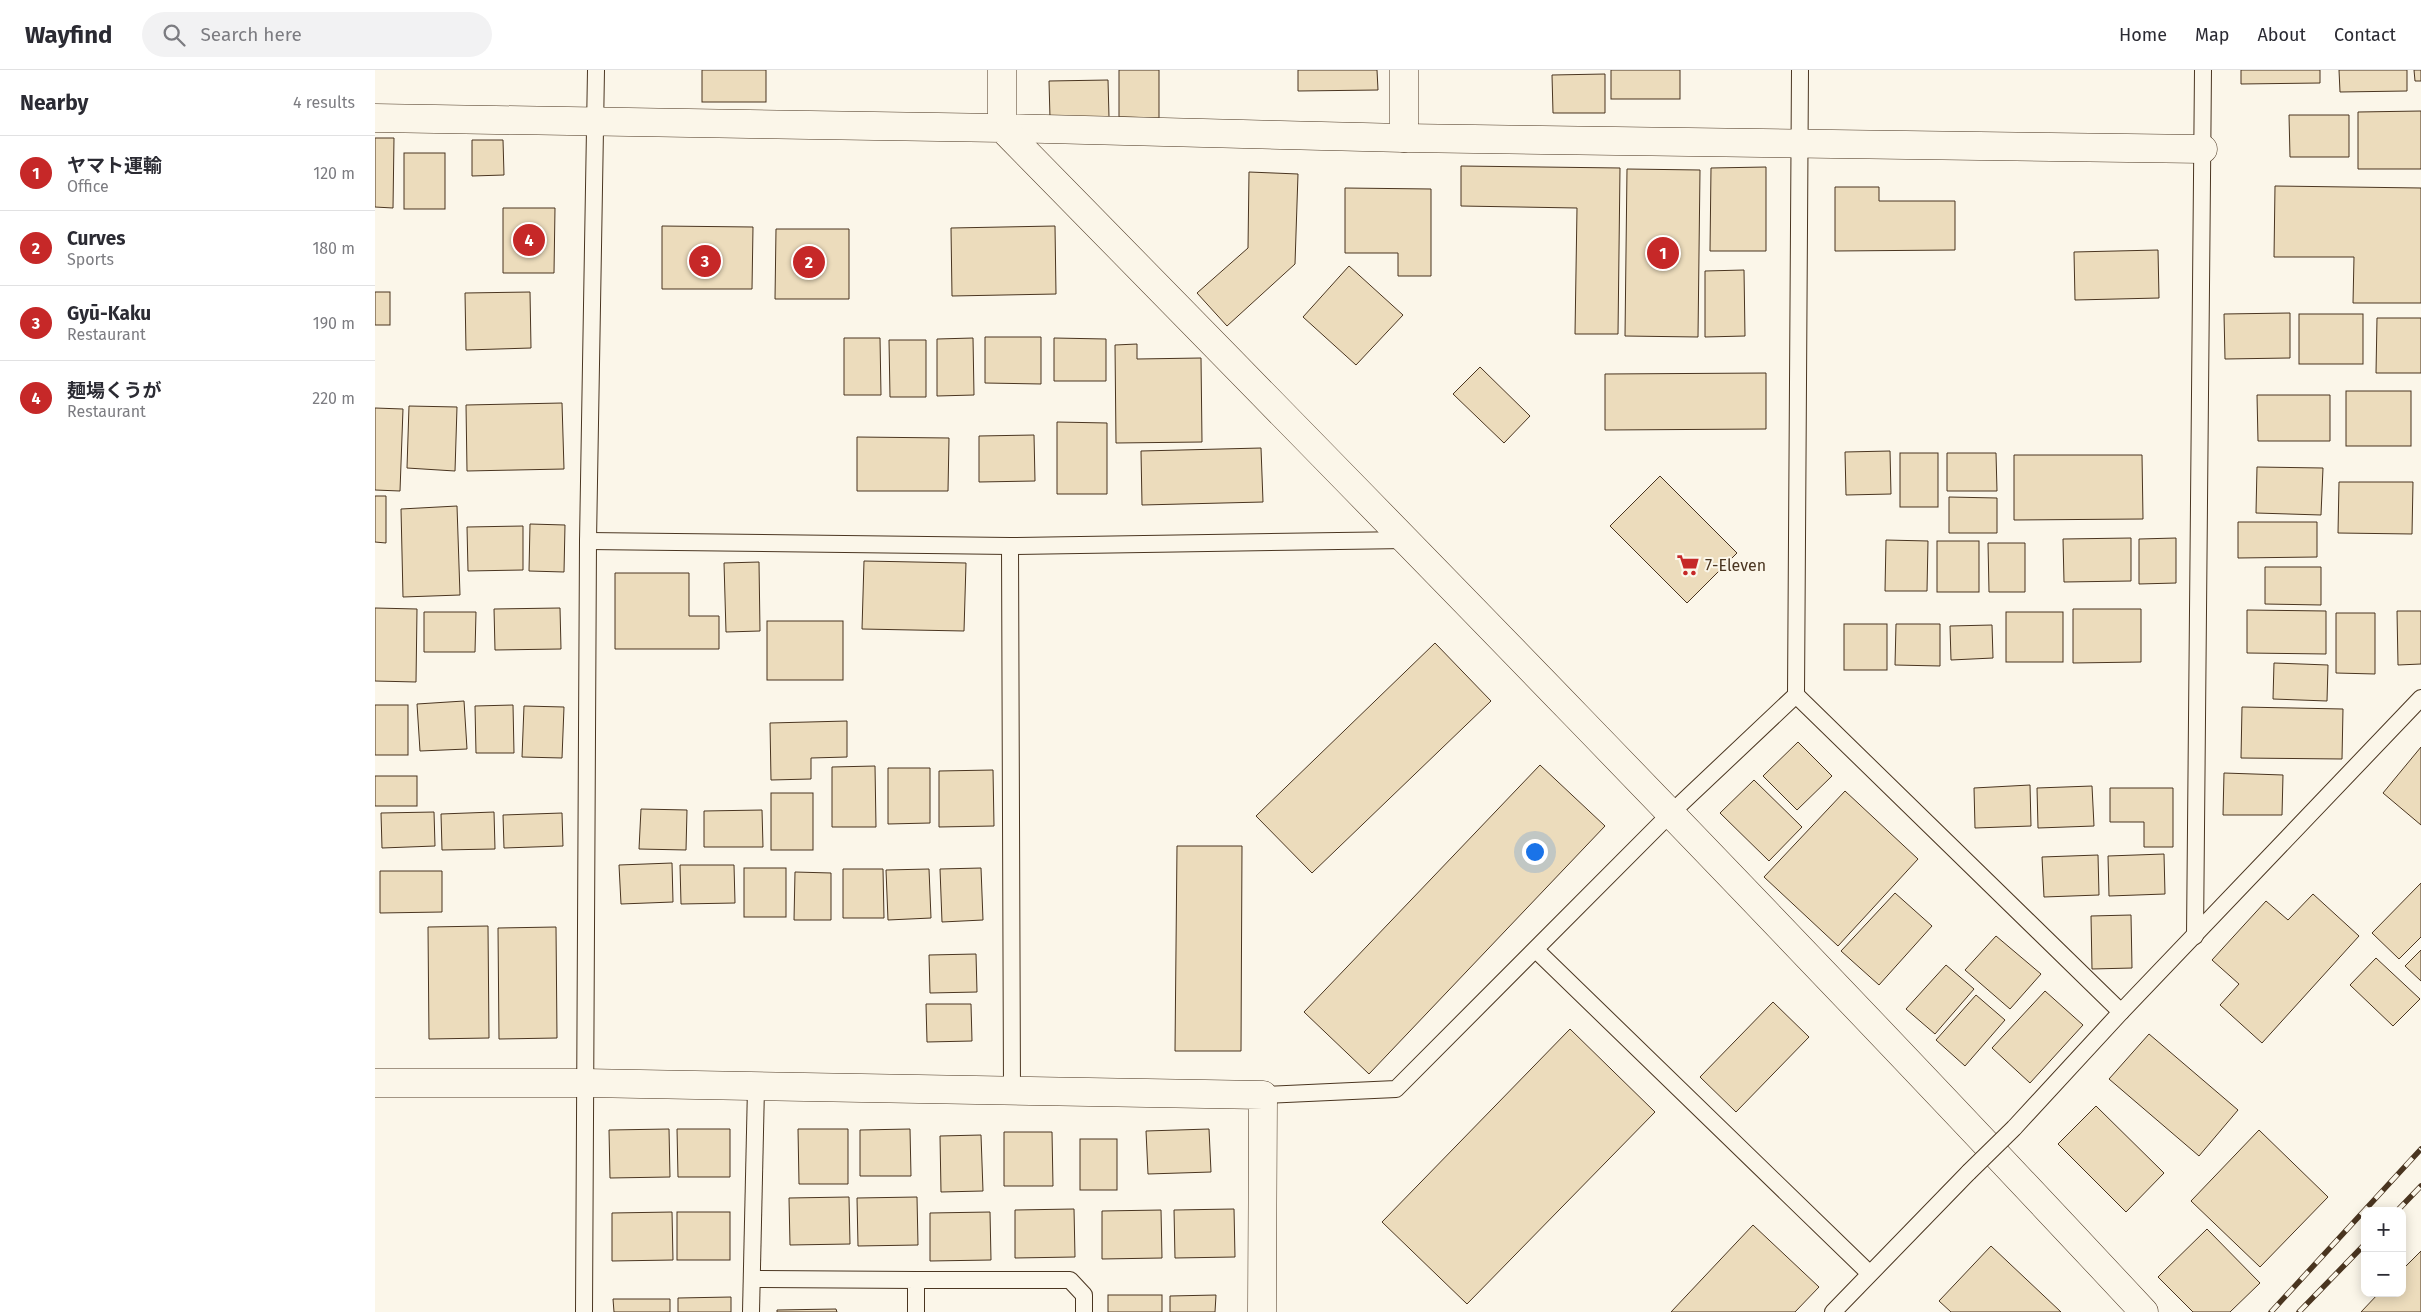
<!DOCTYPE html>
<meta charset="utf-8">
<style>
:root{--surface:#fff;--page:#f2f2f3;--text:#2b2b33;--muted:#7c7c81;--line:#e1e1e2;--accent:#c62828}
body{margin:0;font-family:"Fira Sans","Noto Sans JP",sans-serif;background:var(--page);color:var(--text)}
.controls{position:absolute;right:15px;bottom:15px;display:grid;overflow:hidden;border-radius:10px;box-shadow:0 2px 12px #0003}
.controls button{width:45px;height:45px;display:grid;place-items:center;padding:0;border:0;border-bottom:1px solid var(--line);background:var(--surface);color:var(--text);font:25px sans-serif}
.you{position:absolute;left:1159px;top:781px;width:18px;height:18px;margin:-12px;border:4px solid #fff;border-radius:50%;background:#1a73e8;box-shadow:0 0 0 8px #1a73e833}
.badge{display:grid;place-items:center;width:32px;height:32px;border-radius:50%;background:var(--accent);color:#fff;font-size:16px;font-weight:700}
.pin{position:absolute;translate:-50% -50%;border:2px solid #fff;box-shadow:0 1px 5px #0006}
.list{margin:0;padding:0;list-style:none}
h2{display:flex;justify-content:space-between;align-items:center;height:65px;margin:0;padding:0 20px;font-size:21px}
h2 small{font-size:16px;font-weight:400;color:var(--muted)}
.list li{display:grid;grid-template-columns:32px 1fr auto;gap:15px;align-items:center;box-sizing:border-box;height:75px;padding:0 20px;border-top:1px solid var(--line)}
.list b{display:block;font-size:19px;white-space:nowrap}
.list p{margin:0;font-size:16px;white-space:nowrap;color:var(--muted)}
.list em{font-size:16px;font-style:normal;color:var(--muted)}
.icon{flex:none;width:28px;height:28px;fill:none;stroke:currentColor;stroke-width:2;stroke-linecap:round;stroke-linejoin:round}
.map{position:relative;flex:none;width:2046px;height:1242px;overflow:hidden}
header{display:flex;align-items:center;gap:30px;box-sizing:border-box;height:70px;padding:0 25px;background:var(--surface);border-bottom:1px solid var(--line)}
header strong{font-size:24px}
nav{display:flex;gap:28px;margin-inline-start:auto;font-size:18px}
.search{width:350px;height:45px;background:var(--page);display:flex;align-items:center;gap:12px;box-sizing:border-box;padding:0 18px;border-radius:28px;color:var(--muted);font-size:19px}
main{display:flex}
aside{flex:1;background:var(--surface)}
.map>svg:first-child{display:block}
.building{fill:#ecdcbc;stroke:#4a3520}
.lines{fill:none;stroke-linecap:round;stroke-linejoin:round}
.lane-casing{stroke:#4a3520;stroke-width:18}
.street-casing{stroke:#4a3520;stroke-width:29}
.secondary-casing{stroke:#4a3520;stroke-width:29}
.lane{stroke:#fbf6e9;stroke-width:16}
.street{stroke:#fbf6e9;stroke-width:28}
.secondary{stroke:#fbf6e9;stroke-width:28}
.rail-casing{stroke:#4a3520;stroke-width:5.5}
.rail{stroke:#fbf6e9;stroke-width:4;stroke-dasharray:11;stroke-linecap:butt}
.lane-bridge-casing{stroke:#4a3520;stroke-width:18;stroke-linecap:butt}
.lane-bridge{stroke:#fbf6e9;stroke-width:16}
.labels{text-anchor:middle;stroke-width:4;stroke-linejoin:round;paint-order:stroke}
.poi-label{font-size:16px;fill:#4a3520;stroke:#fbf6e9;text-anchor:start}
</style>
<header>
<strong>Wayfind</strong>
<div class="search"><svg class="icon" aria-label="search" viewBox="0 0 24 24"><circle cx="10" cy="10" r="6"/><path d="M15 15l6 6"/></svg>Search here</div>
<nav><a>Home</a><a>Map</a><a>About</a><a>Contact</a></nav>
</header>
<main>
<aside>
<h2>Nearby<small>4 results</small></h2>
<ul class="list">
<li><span class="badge">1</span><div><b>ヤマト運輸</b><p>Office</p></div><em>120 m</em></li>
<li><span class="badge">2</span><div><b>Curves</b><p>Sports</p></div><em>180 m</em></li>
<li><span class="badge">3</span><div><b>Gyū-Kaku</b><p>Restaurant</p></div><em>190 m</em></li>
<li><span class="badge">4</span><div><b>麺場くうが</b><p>Restaurant</p></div><em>220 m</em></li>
</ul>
</aside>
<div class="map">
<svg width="2046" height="1242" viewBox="0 0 2046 1242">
<rect width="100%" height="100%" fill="#fbf6e9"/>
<g class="building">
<rect x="327" y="0" width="64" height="32"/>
<polygon points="744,0 784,0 784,48 744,47"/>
<polygon points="923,0 1002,0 1003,20 923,21"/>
<rect x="1236" y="0" width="69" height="29"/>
<polygon points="1866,0 1945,0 1945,13 1866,14"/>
<polygon points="1964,0 2032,0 2032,21 1965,22"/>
<polygon points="2039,0 2046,0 2046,11 2040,11"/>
<polygon points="1230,4 1230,43 1178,43 1177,5"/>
<polygon points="733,10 734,47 675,48 674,11"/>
<polygon points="2046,41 2046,99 1983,99 1983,42"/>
<polygon points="1914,45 1974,45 1974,87 1915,87"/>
<polygon points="0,68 19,68 18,138 0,137"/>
<polygon points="97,70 128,70 129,105 97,106"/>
<rect x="29" y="83" width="41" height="56"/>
<polygon points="1086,96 1245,98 1243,264 1200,264 1202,138 1086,136"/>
<polygon points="1391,97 1391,181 1335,181 1336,98"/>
<polygon points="1252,99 1325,100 1323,267 1250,266"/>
<polygon points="874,102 923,104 920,194 852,256 822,223 873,178"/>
<polygon points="1900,116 2046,118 2046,233 1978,233 1979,187 1899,187"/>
<polygon points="1460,117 1504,117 1504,131 1580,131 1580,180 1460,181"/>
<polygon points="970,118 1056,119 1056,206 1023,206 1023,183 970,183"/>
<polygon points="128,138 180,138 179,203 128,203"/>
<polygon points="287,156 378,157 377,219 287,219"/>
<polygon points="680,156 681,224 577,226 576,158"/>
<polygon points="401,159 474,159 474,229 400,229"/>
<polygon points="1783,180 1784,228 1700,230 1699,182"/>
<polygon points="974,196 1028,245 981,295 928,247"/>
<polygon points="1369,200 1370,266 1330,267 1330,201"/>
<rect x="0" y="222" width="15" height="33"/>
<polygon points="155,222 156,278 91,280 90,223"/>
<polygon points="1915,243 1915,288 1850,289 1849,244"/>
<rect x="1924" y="244" width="64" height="50"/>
<polygon points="2002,248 2046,248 2046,303 2001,303"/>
<polygon points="610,267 666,267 666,314 610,313"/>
<polygon points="469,268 505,268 506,325 469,325"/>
<polygon points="598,268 599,325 562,326 562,269"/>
<polygon points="679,268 731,269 731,311 679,311"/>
<polygon points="514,270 551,270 551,327 515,327"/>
<polygon points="762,274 762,289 826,288 827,372 741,373 740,275"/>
<polygon points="1105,297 1155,346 1129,373 1078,324"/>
<polygon points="1391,303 1391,359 1230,360 1230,304"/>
<rect x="1971" y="321" width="65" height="55"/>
<polygon points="1882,325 1955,325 1955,371 1883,371"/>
<polygon points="187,333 189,399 92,401 91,335"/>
<polygon points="34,336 82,337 80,401 32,398"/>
<polygon points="0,338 28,339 25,421 0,420"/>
<polygon points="682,352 732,353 732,424 682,424"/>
<polygon points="659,365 660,411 604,412 604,366"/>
<polygon points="482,367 574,368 573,421 482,421"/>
<polygon points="886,378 888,432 767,435 766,381"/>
<polygon points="1515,381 1516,424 1471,425 1470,382"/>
<rect x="1525" y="383" width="38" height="54"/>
<polygon points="1572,383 1621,383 1622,421 1572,421"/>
<polygon points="1639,385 1767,385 1768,449 1639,450"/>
<polygon points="1882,397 1948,398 1946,445 1881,443"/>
<polygon points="1285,406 1362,483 1312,533 1235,456"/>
<polygon points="1964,412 2038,412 2037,464 1963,463"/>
<polygon points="0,426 11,426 11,473 0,472"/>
<polygon points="1574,427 1622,428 1622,463 1574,463"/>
<polygon points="82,436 85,525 28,527 26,439"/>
<polygon points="1863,452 1942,452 1942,487 1863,488"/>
<polygon points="155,454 190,455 189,502 154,501"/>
<polygon points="148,456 148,500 93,501 92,457"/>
<polygon points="1756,468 1756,511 1689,512 1688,469"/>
<polygon points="1801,468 1801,513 1764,514 1764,469"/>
<polygon points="1511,470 1553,471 1552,521 1510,521"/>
<rect x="1562" y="471" width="42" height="51"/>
<polygon points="1613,473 1650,473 1650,522 1614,522"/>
<polygon points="489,491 591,493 589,561 487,559"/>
<polygon points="384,492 385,561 351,562 349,493"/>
<polygon points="1890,497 1946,497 1946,535 1890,534"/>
<polygon points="240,503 314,503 314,546 344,546 344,579 240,579"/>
<polygon points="0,538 42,539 41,612 0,611"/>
<polygon points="185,538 186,579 120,580 119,539"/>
<polygon points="1698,539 1766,539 1766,592 1698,593"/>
<polygon points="1872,540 1951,541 1951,584 1872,583"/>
<polygon points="2022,541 2046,541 2046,594 2023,595"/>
<polygon points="49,542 101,542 100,582 49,582"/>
<rect x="1631" y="542" width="57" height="50"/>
<polygon points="1961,543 2000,543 2000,604 1961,603"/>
<rect x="392" y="551" width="76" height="59"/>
<rect x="1469" y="554" width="43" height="46"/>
<polygon points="1521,554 1565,554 1565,596 1520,595"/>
<polygon points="1617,555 1618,588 1576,590 1575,556"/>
<polygon points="1060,573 1116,631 937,803 881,746"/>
<polygon points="1899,593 1953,595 1952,631 1898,629"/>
<polygon points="89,631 92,679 45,681 42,634"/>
<rect x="0" y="635" width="33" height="50"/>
<polygon points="138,635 139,683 101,683 100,636"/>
<polygon points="149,636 189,637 187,688 147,687"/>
<polygon points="1867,637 1968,639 1967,689 1866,688"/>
<polygon points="472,651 472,687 436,688 436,709 396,710 395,653"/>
<polygon points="1423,672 1457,706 1422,740 1388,706"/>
<polygon points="2046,677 2046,755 2008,723"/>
<polygon points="1165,695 1230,756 994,1004 929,942"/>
<polygon points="500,696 501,757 457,757 457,697"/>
<polygon points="513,698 555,698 555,753 513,754"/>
<polygon points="618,700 619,756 564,757 564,701"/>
<polygon points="1849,703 1908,705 1907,745 1848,745"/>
<rect x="0" y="706" width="42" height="30"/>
<polygon points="1379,710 1427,757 1394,791 1345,743"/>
<polygon points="1655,715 1656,756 1600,758 1599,718"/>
<polygon points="1717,716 1719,756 1663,758 1662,718"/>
<polygon points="1735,718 1798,718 1798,777 1769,777 1769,752 1735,752"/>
<polygon points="1470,721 1543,789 1463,876 1389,807"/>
<rect x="396" y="723" width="42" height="57"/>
<polygon points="266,739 312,740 311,780 264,779"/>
<polygon points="387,740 388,777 329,777 329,741"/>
<polygon points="59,742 60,776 7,778 6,743"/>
<polygon points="119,742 120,779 67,780 66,744"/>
<polygon points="187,743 188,776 129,778 128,745"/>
<polygon points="802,776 867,776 866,981 800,981"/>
<polygon points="1789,784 1790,824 1734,826 1733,786"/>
<polygon points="1723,785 1724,825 1669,827 1667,787"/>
<polygon points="297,793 298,832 246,834 244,795"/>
<polygon points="305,795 359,795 360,833 306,834"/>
<rect x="369" y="798" width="42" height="49"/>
<polygon points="606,798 608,850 567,852 565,799"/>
<polygon points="468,799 508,799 509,848 468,848"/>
<polygon points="554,799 556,848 513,850 511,800"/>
<polygon points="5,801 67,801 67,842 5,843"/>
<polygon points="420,802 456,803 456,850 419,850"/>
<polygon points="2046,813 2046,867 2024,889 1997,863"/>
<polygon points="1520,823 1557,856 1504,915 1466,881"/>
<polygon points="1938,824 1984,866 1887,973 1845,935 1864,914 1837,890 1891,831 1913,850"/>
<polygon points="1756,845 1757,898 1717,899 1716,846"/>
<polygon points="113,856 114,968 54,969 53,857"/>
<polygon points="181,857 182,968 124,969 123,858"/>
<polygon points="1621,866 1666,904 1635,939 1590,900"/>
<polygon points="2046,880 2046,911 2030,896"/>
<polygon points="601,884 602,922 555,923 554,885"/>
<polygon points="2001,888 2045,929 2018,956 1975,915"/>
<polygon points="1571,895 1599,919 1560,964 1531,939"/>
<polygon points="1670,921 1708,955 1655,1013 1617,978"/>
<polygon points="1601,925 1630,950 1590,996 1561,970"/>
<polygon points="1398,932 1434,967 1361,1042 1325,1007"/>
<polygon points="551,934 596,934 597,971 552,972"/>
<polygon points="1195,959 1280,1042 1092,1234 1007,1152"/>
<polygon points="1774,964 1863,1040 1824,1086 1734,1009"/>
<polygon points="1721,1036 1789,1103 1751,1142 1683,1074"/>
<polygon points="294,1059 295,1107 235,1108 234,1060"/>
<polygon points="302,1059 355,1059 355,1107 303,1107"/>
<polygon points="423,1059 473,1059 473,1114 424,1114"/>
<polygon points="535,1059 536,1106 485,1106 485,1060"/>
<polygon points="834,1059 836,1102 773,1104 771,1061"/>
<polygon points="1884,1060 1953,1127 1885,1197 1816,1131"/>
<polygon points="629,1062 677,1062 678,1116 629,1116"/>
<polygon points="606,1065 608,1121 566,1122 565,1066"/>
<rect x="705" y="1069" width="37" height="51"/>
<polygon points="474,1127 475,1174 415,1175 414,1128"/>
<polygon points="542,1127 543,1175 483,1176 482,1128"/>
<polygon points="699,1139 700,1187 640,1188 640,1140"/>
<polygon points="859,1139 860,1187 800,1188 799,1140"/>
<polygon points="786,1140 787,1188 727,1189 727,1141"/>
<polygon points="297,1142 298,1190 237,1191 237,1143"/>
<rect x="302" y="1142" width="53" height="48"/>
<polygon points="615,1142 616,1190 555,1191 555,1143"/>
<polygon points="1378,1155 1444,1217 1420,1242 1296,1242"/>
<polygon points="1832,1159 1885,1213 1855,1242 1818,1242 1783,1207"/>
<polygon points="1616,1176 1686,1242 1576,1242 1564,1231"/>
<polygon points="2046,1181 2046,1242 1986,1242 2004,1223 2027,1223 2027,1200"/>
<rect x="733" y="1225" width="54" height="17"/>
<polygon points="841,1225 840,1242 795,1242 795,1226"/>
<polygon points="356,1227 356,1242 303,1242 303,1228"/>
<polygon points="238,1229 295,1229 295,1242 239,1242"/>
<polygon points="461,1239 462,1242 402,1242 402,1240"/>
</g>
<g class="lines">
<defs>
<g id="lane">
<polyline points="1425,0 1421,625 1746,942"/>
<polyline points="213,471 635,476 1032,470"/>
<polyline points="635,476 637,1022"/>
<polyline points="1820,866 1828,0"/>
<polyline points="1161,880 1494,1203"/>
<polyline points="888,1025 1021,1019 1296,743 1421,625"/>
<polyline points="1639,1058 1746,942 2046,628"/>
<polyline points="377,1209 541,1210 541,1242"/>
<polyline points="541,1210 695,1210 709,1225 709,1242"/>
<polyline points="209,1242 213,471 221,0"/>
<polyline points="376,1242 381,1017"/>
<polyline points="1458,1242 1594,1102"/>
</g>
<g id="street">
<polyline points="627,0 627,58 1029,68 1828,79"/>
<polyline points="1029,68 1029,0"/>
<polyline points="0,1013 210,1013 888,1025 887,1242"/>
</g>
<path id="secondary" d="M0 48 627 58C1011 449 1395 841 1769 1242"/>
</defs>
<use href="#lane" class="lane-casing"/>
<use href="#street" class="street-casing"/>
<use href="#secondary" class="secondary-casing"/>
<use href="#lane" class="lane"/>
<use href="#street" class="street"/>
<use href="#secondary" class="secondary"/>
<defs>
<g id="rail">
<polyline points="2022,1141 2046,1116"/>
<polyline points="1896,1242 2046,1079"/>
<polyline points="1924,1242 1990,1174"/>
</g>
</defs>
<use href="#rail" class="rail-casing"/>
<use href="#rail" class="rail"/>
<defs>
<polyline id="lane-bridge" points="1594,1102 1639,1058"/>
</defs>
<use href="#lane-bridge" class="lane-bridge-casing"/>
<use href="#lane-bridge" class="lane-bridge"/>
</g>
<defs>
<symbol id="supermarket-bare" viewBox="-9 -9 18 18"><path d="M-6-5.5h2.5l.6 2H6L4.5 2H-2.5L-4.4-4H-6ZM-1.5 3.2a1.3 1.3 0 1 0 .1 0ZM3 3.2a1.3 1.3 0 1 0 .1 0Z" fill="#c62828" stroke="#fbf6e9" stroke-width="2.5" paint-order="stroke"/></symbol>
</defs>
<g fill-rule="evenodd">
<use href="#supermarket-bare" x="1297" y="479" width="32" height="32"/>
</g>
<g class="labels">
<g class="poi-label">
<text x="1330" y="501">7-Eleven</text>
</g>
</g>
</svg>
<div class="controls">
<button>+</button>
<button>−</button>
</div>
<div class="you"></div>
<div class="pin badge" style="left:1288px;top:183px">1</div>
<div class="pin badge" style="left:434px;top:192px">2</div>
<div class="pin badge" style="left:330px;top:191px">3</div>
<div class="pin badge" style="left:154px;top:170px">4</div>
</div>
</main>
